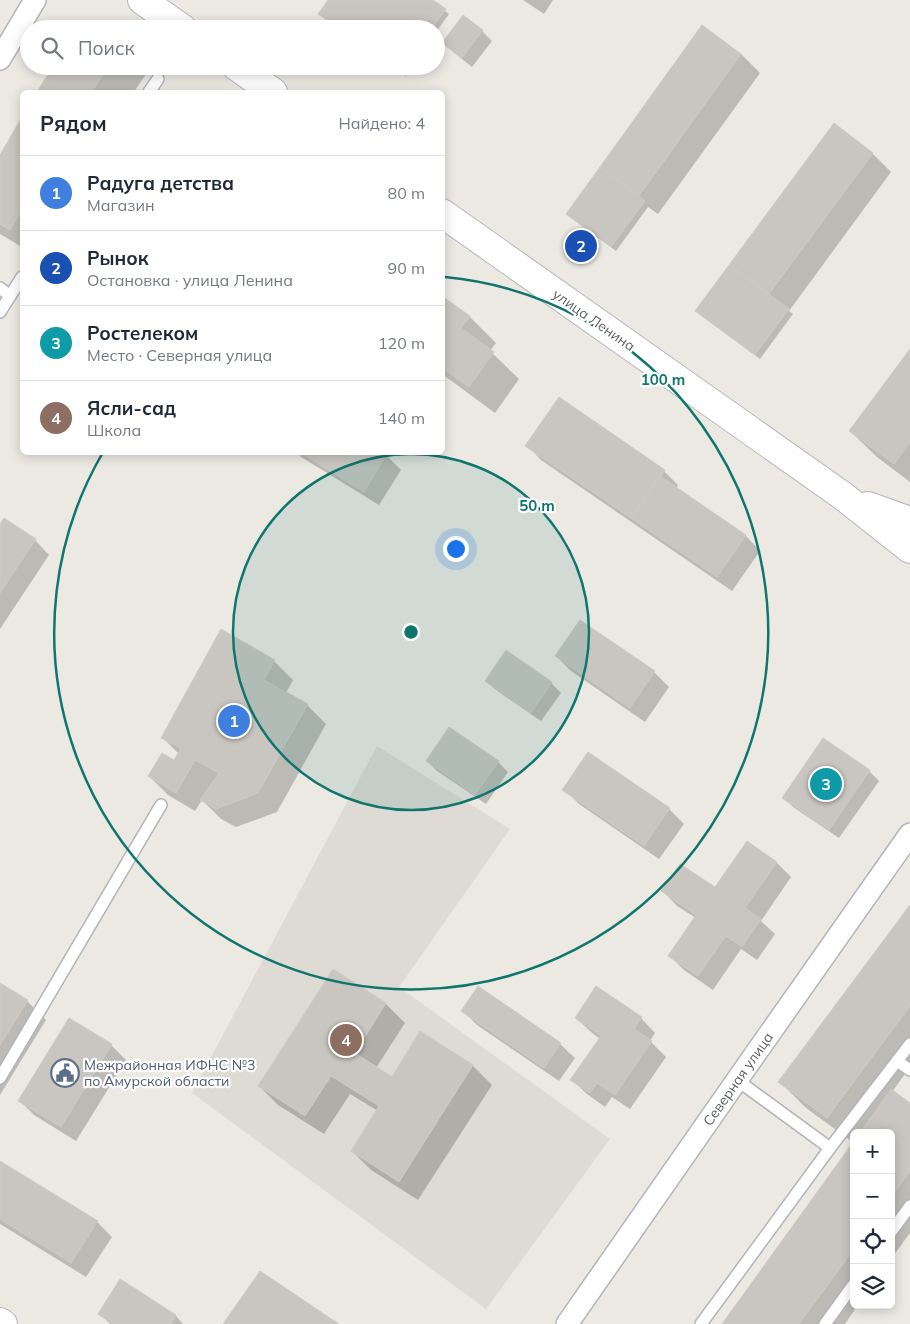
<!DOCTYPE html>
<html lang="ru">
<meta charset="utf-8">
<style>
:root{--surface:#fff;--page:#f6f6f7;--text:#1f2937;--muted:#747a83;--line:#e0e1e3;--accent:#0f766e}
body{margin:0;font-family:Mulish,sans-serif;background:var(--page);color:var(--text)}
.controls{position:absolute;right:15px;bottom:15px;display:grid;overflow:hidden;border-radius:8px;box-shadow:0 2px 12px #0003}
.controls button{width:45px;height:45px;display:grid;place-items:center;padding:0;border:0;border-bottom:1px solid var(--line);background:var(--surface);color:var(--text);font:25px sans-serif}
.you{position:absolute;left:455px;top:548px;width:18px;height:18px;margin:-12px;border:4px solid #fff;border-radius:50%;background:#1a73e8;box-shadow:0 0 0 8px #1a73e833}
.badge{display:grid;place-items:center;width:32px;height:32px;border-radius:50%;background:var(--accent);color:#fff;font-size:16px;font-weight:700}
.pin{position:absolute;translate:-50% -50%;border:2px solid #fff;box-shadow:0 1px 5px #0006}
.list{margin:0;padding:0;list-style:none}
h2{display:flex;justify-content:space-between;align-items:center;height:65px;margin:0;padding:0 20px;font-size:21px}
h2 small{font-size:16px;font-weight:400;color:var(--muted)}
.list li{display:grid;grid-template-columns:32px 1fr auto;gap:15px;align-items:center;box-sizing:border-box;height:75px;padding:0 20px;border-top:1px solid var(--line)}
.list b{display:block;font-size:19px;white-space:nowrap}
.list p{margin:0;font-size:16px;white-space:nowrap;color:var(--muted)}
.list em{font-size:16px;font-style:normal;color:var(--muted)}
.icon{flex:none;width:28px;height:28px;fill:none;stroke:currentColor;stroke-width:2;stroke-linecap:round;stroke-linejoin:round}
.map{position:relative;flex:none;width:910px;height:1324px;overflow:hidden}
.search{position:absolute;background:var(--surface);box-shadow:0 2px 12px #0003;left:20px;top:20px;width:425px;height:55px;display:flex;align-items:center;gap:12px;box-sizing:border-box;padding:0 18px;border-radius:28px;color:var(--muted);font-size:19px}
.panel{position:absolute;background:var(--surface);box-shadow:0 2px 12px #0003;left:20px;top:90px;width:425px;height:365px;border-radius:8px}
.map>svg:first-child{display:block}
.education{fill:#dedad4}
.shadow{fill:#0003}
.building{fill:#c9c6c1;stroke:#cfcac2}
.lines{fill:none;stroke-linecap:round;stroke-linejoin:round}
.service-casing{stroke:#b3b5b8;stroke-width:14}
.minor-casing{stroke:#b3b5b8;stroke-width:24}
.tertiary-casing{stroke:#b3b5b8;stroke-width:30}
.secondary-casing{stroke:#b2b6b8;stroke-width:30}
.service{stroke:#fff;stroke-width:11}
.minor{stroke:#fff;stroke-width:21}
.tertiary{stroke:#fff;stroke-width:28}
.secondary{stroke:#fff;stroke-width:28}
.ring{fill:none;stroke:#0f766e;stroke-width:2.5}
.labels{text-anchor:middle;stroke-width:4.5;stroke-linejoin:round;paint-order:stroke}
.street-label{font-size:14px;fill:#5b5f61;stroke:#fff}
.service-label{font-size:14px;fill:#4e5e75;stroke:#fff;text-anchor:start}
.centre{fill:#0f766e;stroke:#fff;stroke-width:2.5}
.ring-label{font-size:15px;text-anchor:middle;font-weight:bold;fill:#0f766e;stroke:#fff;stroke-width:4.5;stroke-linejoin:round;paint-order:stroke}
</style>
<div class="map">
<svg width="910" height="1324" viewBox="0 0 910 1324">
<rect width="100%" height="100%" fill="#ece9e3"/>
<polygon class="education" points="377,746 510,829 399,987 610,1139 486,1309 192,1093"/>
<g class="shadow">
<polygon points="330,0 431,0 449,14 436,32 436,29 340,29 324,18"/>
<polygon points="523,0 553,0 544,14"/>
<polygon points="79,24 88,29 77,29"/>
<polygon points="702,27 741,54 760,73 658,214 648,207 616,251 567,214"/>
<polygon points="482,31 492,41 472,67 453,52 443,42"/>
<polygon points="54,66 138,66 146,74 134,92 39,92"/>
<polygon points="392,66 412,66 406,76"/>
<polygon points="22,120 22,247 0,234 0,158"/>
<polygon points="834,125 872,153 891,172 789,311 793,314 760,359 697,311"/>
<polygon points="442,297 470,317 496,343 490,351 519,379 495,413 442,374"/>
<polygon points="910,351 910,482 877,457 850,431"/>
<polygon points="527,445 664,471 678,485 676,489 746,536 760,551 732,591 541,460"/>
<polygon points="296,452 382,452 386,455 401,470 379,505 301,457"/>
<polygon points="0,526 35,540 49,555 0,629"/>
<polygon points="506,652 551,683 561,693 541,721 496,690 486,681"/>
<polygon points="556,656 654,672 669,687 645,722 571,671"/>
<polygon points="274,661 293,680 286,693 307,705 326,724 277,812 236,827 221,819 202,800 195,811 168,795 149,776 174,762 179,754 162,737"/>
<polygon points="449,729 498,762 508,772 486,804 437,771 427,761"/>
<polygon points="589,754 669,809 684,824 659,859 579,804 564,789"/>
<polygon points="869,771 879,781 839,838 793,807 784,798"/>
<polygon points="747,843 777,863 791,877 761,921 775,934 757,960 741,949 713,990 684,970 670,956 696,918 677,906 663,891 716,889"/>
<polygon points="910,907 910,1067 892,1092 910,1105 910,1233 891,1259 891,1133 854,1133 854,1143 806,1108 780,1082"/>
<polygon points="333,971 386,1004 405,1023 376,1068 392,1078 421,1033 473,1066 492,1085 418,1200 371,1170 352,1151 378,1111 350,1094 324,1134 278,1105 259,1086"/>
<polygon points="0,984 27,1001 46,1020 0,1095"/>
<polygon points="463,1011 560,1044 575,1058 559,1081 477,1025"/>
<polygon points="576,1018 641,1018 655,1033 650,1041 666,1057 630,1109 612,1097 605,1107 587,1094 572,1080 600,1039 591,1032"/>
<polygon points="69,1019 111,1045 126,1060 76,1141 34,1115 19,1100"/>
<polygon points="854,1143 854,1305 858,1305 845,1324 723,1324"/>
<polygon points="0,1162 97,1222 112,1237 86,1277 0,1224"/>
<polygon points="121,1281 176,1316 183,1324 110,1324 100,1314"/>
</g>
<g class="building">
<polygon points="328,0 433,0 446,9 431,29 340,29 318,14"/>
<polygon points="463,15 483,30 462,58 442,43"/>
<polygon points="702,25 741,54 639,196 600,167"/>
<polygon points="53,66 108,66 92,92 37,92"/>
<polygon points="22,117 22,210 10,230 0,224 0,155"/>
<polygon points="834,123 873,153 769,294 729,265"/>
<polygon points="600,167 645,201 611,247 566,214"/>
<polygon points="729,265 789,309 755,355 695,311"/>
<polygon points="442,296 470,316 461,328 494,352 469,387 442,368"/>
<polygon points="910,349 910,442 894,464 849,431"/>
<polygon points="559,397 665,470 631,518 525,446"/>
<polygon points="300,452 384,452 387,454 364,492"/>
<polygon points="660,476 746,535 717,577 631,518"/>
<polygon points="4,518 36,539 0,593 0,524"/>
<polygon points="580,620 655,671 630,708 555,656"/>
<polygon points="221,629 275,660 264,680 308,704 258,793 216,809 200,800 219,773 195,760 176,793 148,776 162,753 174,760 181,748 161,738"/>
<polygon points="506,650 552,682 531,713 485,681"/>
<polygon points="449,727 499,761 475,795 426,761"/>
<polygon points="823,738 870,770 829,830 782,798"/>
<polygon points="588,752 670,808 644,846 562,790"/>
<polygon points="747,841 777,862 745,908 761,919 742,947 726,936 698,976 668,956 696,915 661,891 680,864 715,887"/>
<polygon points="910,905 910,1006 827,1118 778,1082"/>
<polygon points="333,969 386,1003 355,1053 392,1077 420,1031 473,1065 399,1182 351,1151 379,1106 331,1076 305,1116 258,1086"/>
<polygon points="0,983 28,1000 0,1045"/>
<polygon points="478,986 561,1043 544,1068 461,1011"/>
<polygon points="596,986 642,1017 634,1029 652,1041 615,1095 597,1083 590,1093 570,1080 601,1036 575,1018"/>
<polygon points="69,1018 112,1044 61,1127 18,1101"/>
<polygon points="891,1089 910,1103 910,1171 891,1197 891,1133 860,1133"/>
<polygon points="854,1141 854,1249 799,1324 722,1324"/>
<polygon points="0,1161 98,1221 71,1263 0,1219"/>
<polygon points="260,1271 339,1324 223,1324"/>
<polygon points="120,1279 176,1315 171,1324 113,1324 98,1314"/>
</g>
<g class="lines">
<defs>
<g id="service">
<polyline points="149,92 158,79"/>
<polyline points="0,288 10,296 0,312"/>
<polyline points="10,296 22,277"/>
<polyline points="897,1061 910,1070"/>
<polyline points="0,1078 161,805"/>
<polyline points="737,1080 830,1148 910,1044"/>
<polyline points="891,1232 910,1206"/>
<polyline points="701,1324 830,1148"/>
<polyline points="825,1324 854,1284"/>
</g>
<g id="minor">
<polyline points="0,59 35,0"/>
<polyline points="567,1324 737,1080 910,834"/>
</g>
<g id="tertiary">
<polyline points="142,0 183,29"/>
<polyline points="236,66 273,92"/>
<polyline points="442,213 843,496 910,549"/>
<polyline points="868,506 910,521"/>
</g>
<polyline id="secondary" points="0,1322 3,1324"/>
</defs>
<use href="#service" class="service-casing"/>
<use href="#minor" class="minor-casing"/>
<use href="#tertiary" class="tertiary-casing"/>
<use href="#secondary" class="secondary-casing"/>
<use href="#service" class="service"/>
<use href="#minor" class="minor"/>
<use href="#tertiary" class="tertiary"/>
<use href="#secondary" class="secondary"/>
</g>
<circle cx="411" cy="632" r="178" fill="#0f766e" fill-opacity=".12"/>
<g class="ring">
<circle cx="411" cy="632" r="178"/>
<path d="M445 277A357 357 0 1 1 102 454"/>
</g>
<defs>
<symbol id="civic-ring" viewBox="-11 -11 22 22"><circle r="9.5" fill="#fff" stroke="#5c6f8a" stroke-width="1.5"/><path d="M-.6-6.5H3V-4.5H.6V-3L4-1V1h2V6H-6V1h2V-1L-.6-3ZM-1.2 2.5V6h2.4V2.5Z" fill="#5c6f8a"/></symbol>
</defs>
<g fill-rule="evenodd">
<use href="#civic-ring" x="49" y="1057" width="32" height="32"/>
</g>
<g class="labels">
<g class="street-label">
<text transform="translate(594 320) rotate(35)" y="5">улица Ленина</text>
<text transform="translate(738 1079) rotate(-55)" y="5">Северная улица</text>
</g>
<g class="service-label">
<text x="84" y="1070">Межрайонная ИФНС №3<tspan x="84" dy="16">по Амурской области</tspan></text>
</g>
</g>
<circle cx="411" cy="632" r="8" class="centre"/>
<g class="ring-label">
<text x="663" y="385">100 m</text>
<text x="537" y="511">50 m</text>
</g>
</svg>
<div class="controls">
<button>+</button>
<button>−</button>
<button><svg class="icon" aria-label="locate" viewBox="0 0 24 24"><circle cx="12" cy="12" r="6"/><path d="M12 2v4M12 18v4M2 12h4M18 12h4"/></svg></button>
<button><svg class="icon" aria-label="layers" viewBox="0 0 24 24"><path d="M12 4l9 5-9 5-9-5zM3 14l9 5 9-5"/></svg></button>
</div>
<div class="you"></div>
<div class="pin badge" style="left:234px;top:721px;background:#3f7fe0">1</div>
<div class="pin badge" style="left:581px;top:246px;background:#1a4fb4">2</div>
<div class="pin badge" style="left:826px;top:784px;background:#0f9aa8">3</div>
<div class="pin badge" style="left:346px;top:1040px;background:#8d6e63">4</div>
<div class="search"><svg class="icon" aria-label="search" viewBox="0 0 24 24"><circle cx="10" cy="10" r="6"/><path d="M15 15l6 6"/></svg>Поиск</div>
<section class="panel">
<h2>Рядом<small>Найдено: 4</small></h2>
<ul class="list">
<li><span class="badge" style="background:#3f7fe0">1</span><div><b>Радуга детства</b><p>Магазин</p></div><em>80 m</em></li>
<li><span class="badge" style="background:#1a4fb4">2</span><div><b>Рынок</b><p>Остановка · улица Ленина</p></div><em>90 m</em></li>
<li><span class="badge" style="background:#0f9aa8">3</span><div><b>Ростелеком</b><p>Место · Северная улица</p></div><em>120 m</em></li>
<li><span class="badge" style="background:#8d6e63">4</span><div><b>Ясли-сад</b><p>Школа</p></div><em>140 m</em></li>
</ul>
</section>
</div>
